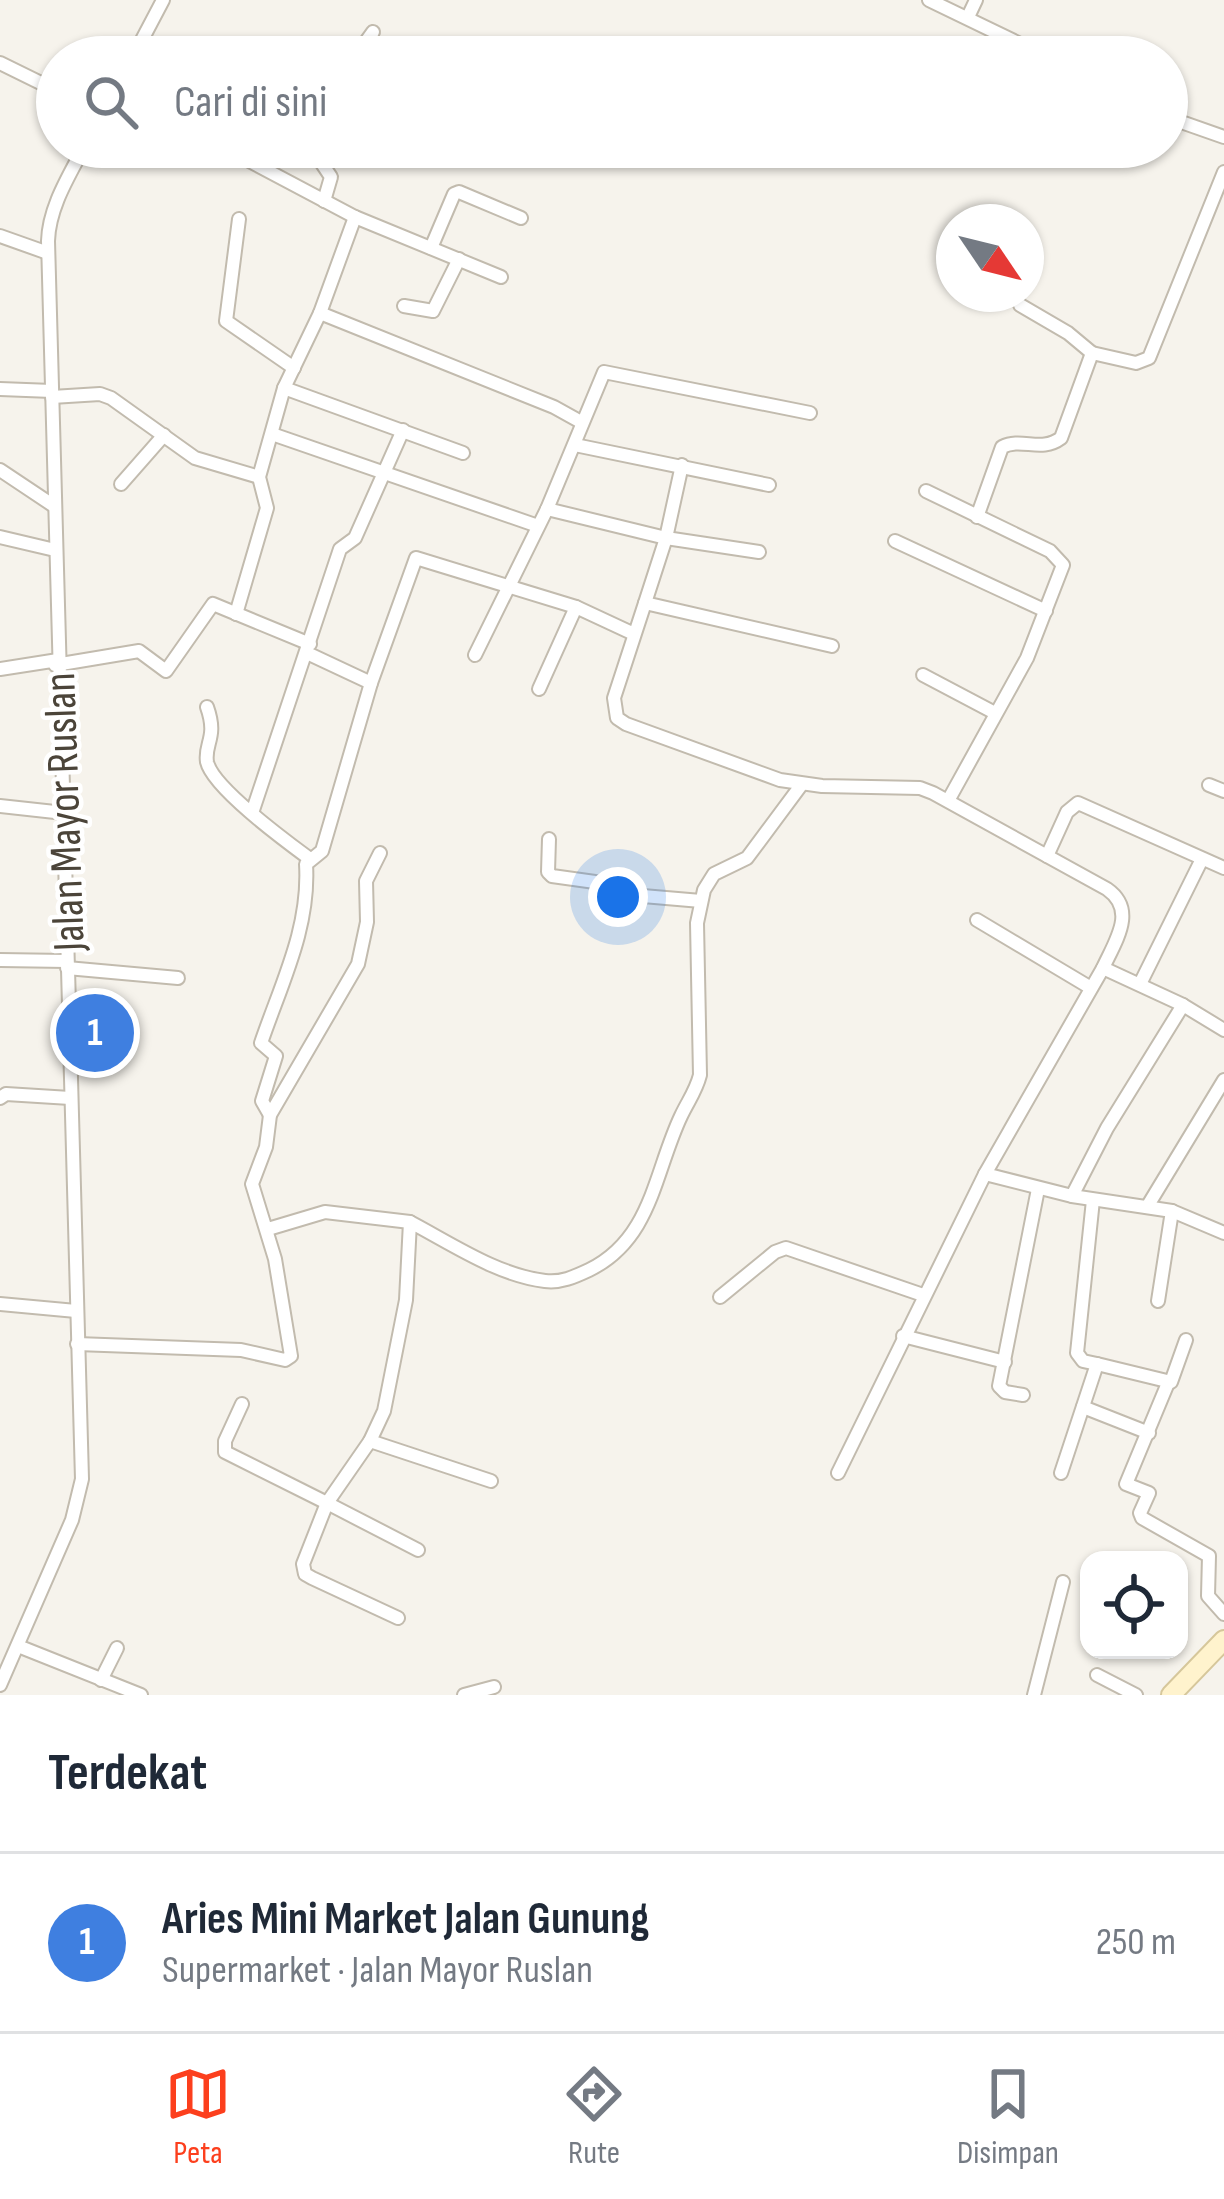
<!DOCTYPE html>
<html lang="id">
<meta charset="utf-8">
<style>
:root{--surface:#fff;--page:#f2f2f3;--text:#1f2937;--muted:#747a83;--line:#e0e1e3;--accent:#fc3f1d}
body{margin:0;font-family:"Sofia Sans Condensed",sans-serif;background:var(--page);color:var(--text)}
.controls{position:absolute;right:36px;bottom:36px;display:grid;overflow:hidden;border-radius:24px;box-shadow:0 3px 9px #0004}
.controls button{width:108px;height:108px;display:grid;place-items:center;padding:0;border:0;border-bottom:3px solid var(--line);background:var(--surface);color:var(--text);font:60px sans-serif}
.compass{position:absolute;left:936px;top:204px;width:108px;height:108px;border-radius:50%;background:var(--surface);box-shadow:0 3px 9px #0004;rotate:125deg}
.you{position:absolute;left:618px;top:897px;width:42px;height:42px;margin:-30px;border:9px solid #fff;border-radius:50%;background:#1a73e8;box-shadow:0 0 0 18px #1a73e833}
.badge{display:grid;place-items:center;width:78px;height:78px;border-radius:50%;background:var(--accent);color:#fff;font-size:39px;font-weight:700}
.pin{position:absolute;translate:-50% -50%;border:6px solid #fff;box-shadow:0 3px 12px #0006}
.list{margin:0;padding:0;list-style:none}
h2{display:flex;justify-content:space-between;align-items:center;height:156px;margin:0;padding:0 48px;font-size:51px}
h2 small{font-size:39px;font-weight:400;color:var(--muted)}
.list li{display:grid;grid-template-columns:78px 1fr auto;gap:36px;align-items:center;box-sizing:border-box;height:180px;padding:0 48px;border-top:3px solid var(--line)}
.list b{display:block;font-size:45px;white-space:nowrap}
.list p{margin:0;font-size:39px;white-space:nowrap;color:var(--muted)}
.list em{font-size:39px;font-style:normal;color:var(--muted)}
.icon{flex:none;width:66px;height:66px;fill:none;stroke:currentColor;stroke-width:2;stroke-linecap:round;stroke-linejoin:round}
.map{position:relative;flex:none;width:1224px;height:1695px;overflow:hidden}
.search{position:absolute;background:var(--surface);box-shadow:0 3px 9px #0004;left:36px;right:36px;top:36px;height:132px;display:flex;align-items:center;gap:30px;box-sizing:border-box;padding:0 42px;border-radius:66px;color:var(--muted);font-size:45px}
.sheet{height:336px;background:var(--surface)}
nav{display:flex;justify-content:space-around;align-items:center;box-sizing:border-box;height:168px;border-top:3px solid var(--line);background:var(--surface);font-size:33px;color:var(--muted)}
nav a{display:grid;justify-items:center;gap:6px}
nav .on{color:var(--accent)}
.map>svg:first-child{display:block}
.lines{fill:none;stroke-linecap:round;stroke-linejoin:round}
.street-casing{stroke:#c2bbae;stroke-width:16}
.secondary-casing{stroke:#d6c79b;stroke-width:22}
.street{stroke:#fff;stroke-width:12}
.secondary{stroke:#fff3cd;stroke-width:18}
.labels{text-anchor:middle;stroke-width:9;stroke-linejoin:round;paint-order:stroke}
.street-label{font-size:45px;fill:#4b4439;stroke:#fff}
</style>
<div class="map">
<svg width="1224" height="1695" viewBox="0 0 1224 1695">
<rect width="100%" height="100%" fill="#f6f3ec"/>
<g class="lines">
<defs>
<g id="street">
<polyline points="929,0 1047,57"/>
<polyline points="968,17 976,0"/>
<polyline points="133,57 163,0"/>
<polyline points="355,57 373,32"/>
<polyline points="0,63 57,91"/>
<polyline points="1167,117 1224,137"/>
<polyline points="223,147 355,217 501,277"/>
<polyline points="311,147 331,177 324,201"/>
<polyline points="239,219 226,321 294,368"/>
<polyline points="0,236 48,253"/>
<polyline points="431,248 454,194 459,192 521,218"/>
<polyline points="1020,305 1068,333 1092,353"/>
<polyline points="404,306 433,311 459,259"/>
<polyline points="320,313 554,407 581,422"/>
<polyline points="284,388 463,453"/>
<polyline points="0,389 52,391"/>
<polyline points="52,397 100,394 111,398 195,458 259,477"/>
<polyline points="272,434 538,526"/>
<polyline points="575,445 769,485"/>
<polyline points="682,465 666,538 645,603 832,646"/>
<polyline points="0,470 54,506"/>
<polyline points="121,484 164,435"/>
<polyline points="926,491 1050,551 1063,565 1027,658 949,799"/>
<polyline points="547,509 666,538 759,552"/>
<path d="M977 517 1002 447C1022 437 1041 453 1061 438L1092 353 1136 363 1149 358 1224 172"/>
<polyline points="0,537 55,550"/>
<polyline points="895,541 1046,611"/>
<path d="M645 603 614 698 617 718 626 724 780 780 822 786 920 788 933 793 1107 889C1137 910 1116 940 1103 968L985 1174"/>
<polyline points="236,614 267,508 259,477 284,388 320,313 355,217"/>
<polyline points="307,653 371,683"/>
<polyline points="475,655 547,509 604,372 810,413"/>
<polyline points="55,665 139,651 166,671 213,604 310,644"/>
<polyline points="0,669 58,660"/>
<polyline points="923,675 995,713"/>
<polyline points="539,689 576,607"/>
<path d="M207 707C218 738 204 743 207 762 213 788 287 842 310 859"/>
<polyline points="1209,785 1224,791"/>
<polyline points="0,806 64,813"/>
<polyline points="252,813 340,549 355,538 403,430"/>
<polyline points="549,839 548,872 552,876 595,882 608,893 701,901"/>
<polyline points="1047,856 1067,812 1078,803 1224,868"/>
<polyline points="977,920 1091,988"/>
<polyline points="0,960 67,961"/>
<polyline points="67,968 178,978"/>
<polyline points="1103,968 1183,1005 1224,1030"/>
<polyline points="1140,984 1202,859"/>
<polyline points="0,1098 6,1094 70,1098"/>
<path d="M270 1115 262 1101 276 1056 261 1043C281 984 310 928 306 864L322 851 371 683 416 558 576 607 634 634"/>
<polyline points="1072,1196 1107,1128 1183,1005"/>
<polyline points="1147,1207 1224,1080"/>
<polyline points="268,1229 325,1212 410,1222"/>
<polyline points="720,1297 775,1252 786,1248 923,1295"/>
<polyline points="1158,1301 1172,1211"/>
<polyline points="0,1304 76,1311"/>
<polyline points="903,1336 1005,1362"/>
<polyline points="77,1344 241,1350 285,1360 291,1356 275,1259 252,1184 266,1147 270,1115 358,964 367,922 366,881 380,853"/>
<polyline points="1097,1364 1171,1382 1186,1340"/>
<polyline points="1168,1383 1126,1484 1149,1493 1140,1513 1142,1518 1209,1556 1208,1596 1224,1614"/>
<polyline points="1023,1395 1005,1392 999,1386 1038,1189"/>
<polyline points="242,1404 225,1441 225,1452 327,1503 370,1441 491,1481"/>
<polyline points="1083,1407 1149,1433"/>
<path d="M370 1441 384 1411 406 1300 410 1222C452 1244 497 1275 545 1281 561 1283 574 1277 589 1270 652 1239 654 1173 681 1116 688 1101 696 1091 700 1075L697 923 704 890 714 874 747 858 802 784"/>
<polyline points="838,1473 985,1174 1072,1196 1172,1211 1224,1233"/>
<polyline points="1061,1473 1097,1364 1083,1361 1077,1353 1093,1200"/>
<polyline points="398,1618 312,1578 305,1574 303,1564 327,1503 418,1550"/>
<polyline points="18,1646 141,1695"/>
<polyline points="1097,1675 1136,1695"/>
<polyline points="101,1680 117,1648"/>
<path d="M0 1685 72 1520 82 1479 48 241C49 207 69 176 84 147"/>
<polyline points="464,1695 494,1687"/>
<polyline points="1034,1695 1063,1582"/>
</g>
<polyline id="secondary" points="1171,1695 1224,1640"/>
</defs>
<use href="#street" class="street-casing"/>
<use href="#secondary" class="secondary-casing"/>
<use href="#street" class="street"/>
<use href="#secondary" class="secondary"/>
</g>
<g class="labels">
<g class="street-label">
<text transform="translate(63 812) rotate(-92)" y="16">Jalan Mayor Ruslan</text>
</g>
</g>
</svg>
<div class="controls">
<button><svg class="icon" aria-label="locate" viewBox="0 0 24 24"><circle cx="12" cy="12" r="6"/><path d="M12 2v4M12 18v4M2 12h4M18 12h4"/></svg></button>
</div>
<svg class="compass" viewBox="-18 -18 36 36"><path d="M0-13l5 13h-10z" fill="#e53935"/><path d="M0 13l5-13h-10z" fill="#747a83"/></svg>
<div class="you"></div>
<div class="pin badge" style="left:95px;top:1033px;background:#3f7fe0">1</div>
<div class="search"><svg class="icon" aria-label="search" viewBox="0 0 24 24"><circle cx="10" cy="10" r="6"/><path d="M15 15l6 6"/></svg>Cari di sini</div>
</div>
<section class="sheet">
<h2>Terdekat<small></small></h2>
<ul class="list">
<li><span class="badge" style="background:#3f7fe0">1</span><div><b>Aries Mini Market Jalan Gunung</b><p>Supermarket · Jalan Mayor Ruslan</p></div><em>250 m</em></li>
</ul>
</section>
<nav>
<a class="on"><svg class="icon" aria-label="map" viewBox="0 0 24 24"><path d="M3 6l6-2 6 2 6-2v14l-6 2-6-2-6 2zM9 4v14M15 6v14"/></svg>Peta</a>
<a><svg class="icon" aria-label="directions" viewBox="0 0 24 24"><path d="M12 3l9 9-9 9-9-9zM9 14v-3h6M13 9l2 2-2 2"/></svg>Rute</a>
<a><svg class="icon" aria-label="saved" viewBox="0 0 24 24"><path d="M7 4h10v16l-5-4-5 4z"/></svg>Disimpan</a>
</nav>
